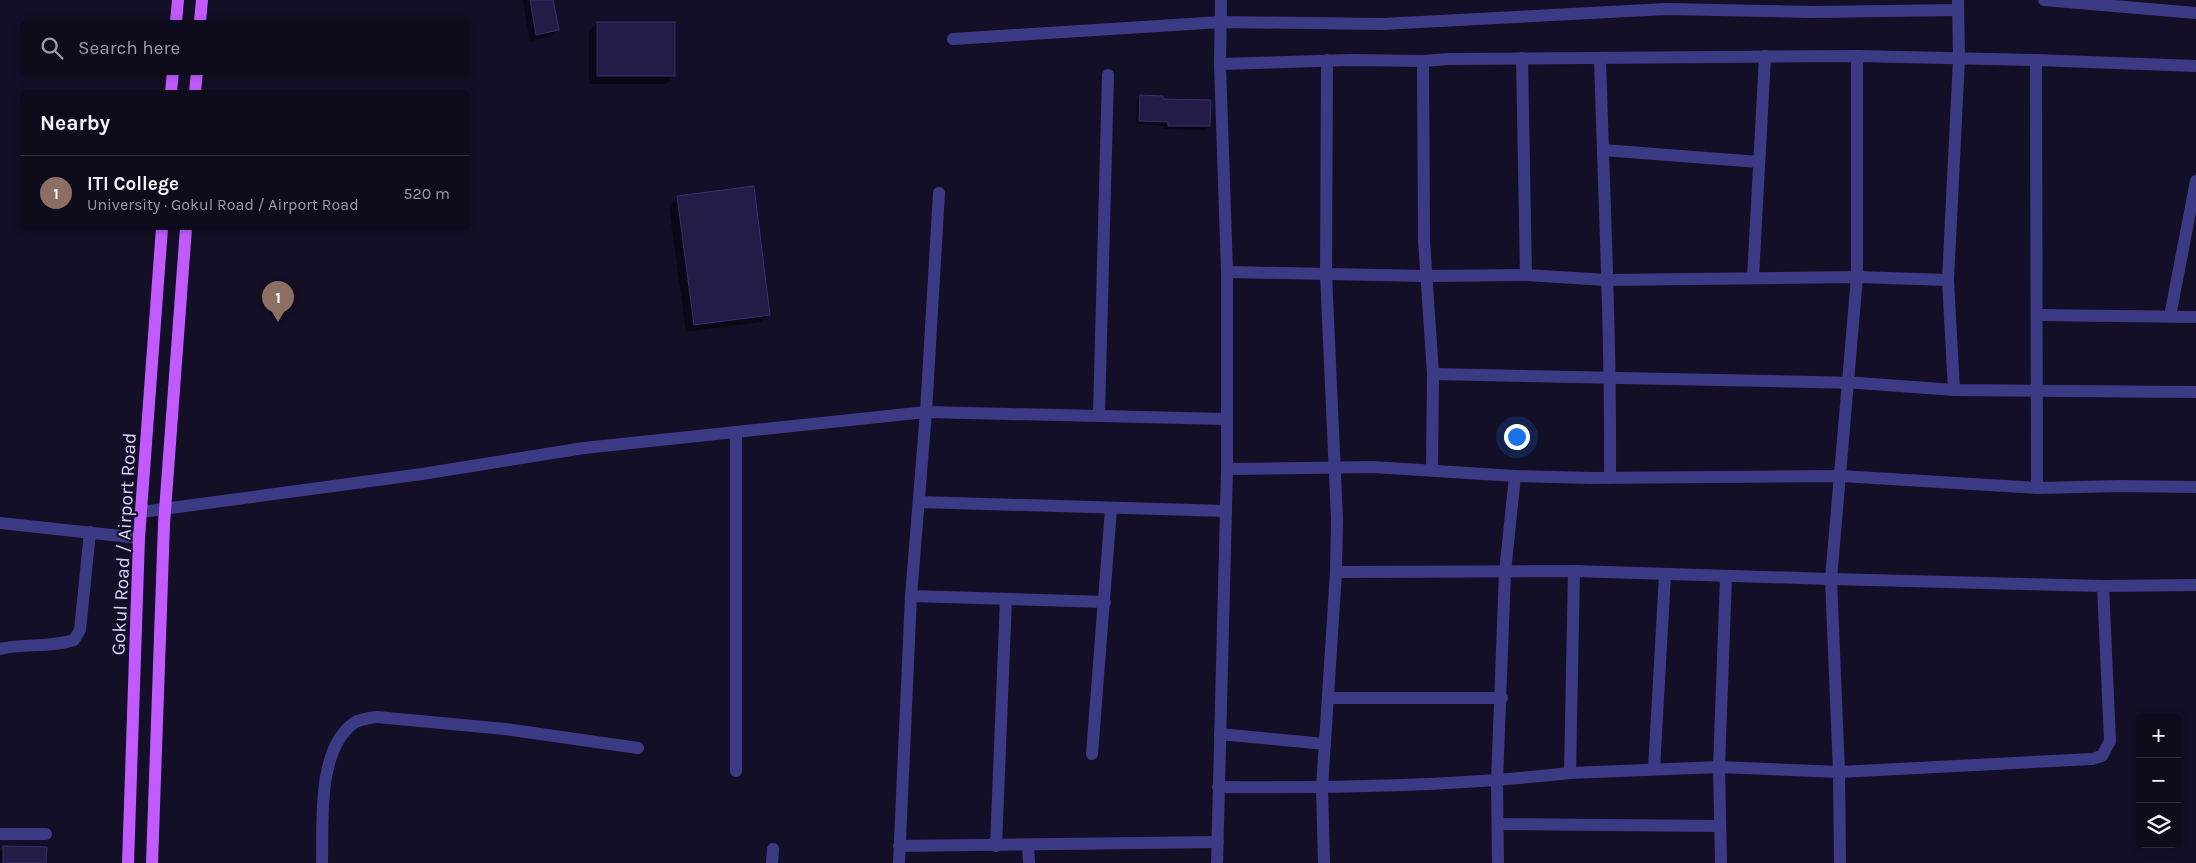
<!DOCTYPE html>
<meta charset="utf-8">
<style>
:root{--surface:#0e0b1c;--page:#171425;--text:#f1f3f6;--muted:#9b9ba3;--line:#2e2b3b;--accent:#ea580c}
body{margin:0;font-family:Karla,sans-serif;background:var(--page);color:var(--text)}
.controls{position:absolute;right:15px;bottom:15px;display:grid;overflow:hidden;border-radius:8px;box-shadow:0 2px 8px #0003}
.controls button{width:45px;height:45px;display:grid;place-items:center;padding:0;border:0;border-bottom:1px solid var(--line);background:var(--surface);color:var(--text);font:25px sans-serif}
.you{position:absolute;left:1516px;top:436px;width:18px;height:18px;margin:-12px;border:4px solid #fff;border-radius:50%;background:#1a73e8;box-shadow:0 0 0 8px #1a73e833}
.badge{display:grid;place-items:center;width:32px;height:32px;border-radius:50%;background:var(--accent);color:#fff;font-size:16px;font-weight:700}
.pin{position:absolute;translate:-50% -41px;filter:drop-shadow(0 1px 2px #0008)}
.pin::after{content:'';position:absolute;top:26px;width:18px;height:15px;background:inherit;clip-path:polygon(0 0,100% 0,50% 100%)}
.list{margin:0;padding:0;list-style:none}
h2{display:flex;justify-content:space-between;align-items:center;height:65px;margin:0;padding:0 20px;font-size:21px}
h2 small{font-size:16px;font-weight:400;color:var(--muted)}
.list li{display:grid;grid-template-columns:32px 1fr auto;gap:15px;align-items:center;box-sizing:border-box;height:75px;padding:0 20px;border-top:1px solid var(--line)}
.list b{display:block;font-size:19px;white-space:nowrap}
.list p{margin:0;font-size:16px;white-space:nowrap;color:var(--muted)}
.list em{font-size:16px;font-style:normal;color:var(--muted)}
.icon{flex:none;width:28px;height:28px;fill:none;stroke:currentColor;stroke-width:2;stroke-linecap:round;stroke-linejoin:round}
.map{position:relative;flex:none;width:2196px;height:863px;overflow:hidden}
.search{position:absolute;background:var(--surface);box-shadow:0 2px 8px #0003;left:20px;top:20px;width:450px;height:55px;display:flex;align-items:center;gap:12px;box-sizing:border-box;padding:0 18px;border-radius:8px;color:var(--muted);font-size:19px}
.panel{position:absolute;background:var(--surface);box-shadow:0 2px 8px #0003;left:20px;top:90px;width:450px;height:140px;border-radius:8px}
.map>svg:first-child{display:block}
.shadow{fill:#0007}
.building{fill:#241b47;stroke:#3b2d73}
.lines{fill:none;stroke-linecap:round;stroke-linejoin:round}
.minor{stroke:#3d3a85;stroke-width:12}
.major{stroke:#c25bff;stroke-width:12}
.labels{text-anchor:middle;stroke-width:4.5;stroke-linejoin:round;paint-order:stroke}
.street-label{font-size:19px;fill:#d9d4ff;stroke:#130f26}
</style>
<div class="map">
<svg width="2196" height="863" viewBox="0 0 2196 863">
<rect width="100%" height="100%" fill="#130f26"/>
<g class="shadow">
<polygon points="523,0 552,0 557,29 551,36 530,41"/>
<polygon points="597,23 674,76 666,84 589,84 589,32"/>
<polygon points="1141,96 1161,100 1209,126 1205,130 1164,129 1164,126 1136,124 1137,100"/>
<polygon points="678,197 769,314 761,322 686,332 669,206"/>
<polygon points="4,847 45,863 0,863 0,851"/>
</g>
<g class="building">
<polygon points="530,0 553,0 559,30 536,35"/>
<rect x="597" y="22" width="78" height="54"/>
<polygon points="1140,95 1163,96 1163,99 1211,100 1210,126 1168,126 1168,122 1139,121"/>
<polygon points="754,186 770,315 694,325 677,196"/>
<polygon points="3,846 47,847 46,863 3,863"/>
</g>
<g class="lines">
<g class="minor">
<polyline points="2044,0 2196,13"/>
<polyline points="953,39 1221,22 1382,24 1666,9 1814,12 1957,10"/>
<polyline points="1522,58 1526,275"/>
<path d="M1600 58C1604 198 1611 338 1610 478"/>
<polyline points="2036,60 2037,488"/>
<polyline points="1423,61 1424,240 1433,374 1432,470"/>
<polyline points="1220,64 1351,60 1423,61 1449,59 1857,56 2036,60 2196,66"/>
<polyline points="1603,150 1759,162"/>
<polyline points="939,193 926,412 911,596 1105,602"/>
<polyline points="1227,272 1425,276 1526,275 1606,280 1857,277 1948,280"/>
<polyline points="1753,278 1765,56"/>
<polyline points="2037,315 2196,317"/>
<polyline points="2170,316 2196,181"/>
<polyline points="1433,374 1859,383 1954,390 2196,392"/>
<polyline points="1954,390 1948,280 1959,59 1958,0"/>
<polyline points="1099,414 1108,75"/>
<polyline points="1227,469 1373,467 1515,476 1591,478 1841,476 2037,488 2120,486 2196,487"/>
<polyline points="919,502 1226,511"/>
<polyline points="141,512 422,474 584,448 926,412 1226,419"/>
<polyline points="0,523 139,538"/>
<polyline points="1574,571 1570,773 1719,767 1839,772 1840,863"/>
<polyline points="1336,572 1574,571 1831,579 1857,277 1857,56"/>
<polyline points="2103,586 2110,741 2102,756 2092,759 1839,772 1831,579 2103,586 2196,585"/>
<path d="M0 649C24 643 50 648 74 640L80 630 90 532"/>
<polyline points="1329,698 1502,698"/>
<polyline points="1220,734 1325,744"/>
<polyline points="1092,754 1111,509"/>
<polyline points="1654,769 1665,575"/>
<polyline points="736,771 736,432"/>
<path d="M1218 787C1336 788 1454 786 1570 773"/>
<polyline points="1498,824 1720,826"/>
<polyline points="0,834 46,834"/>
<polyline points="899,846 1218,842"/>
<polyline points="996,846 1006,599"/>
<polyline points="1028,846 1029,863"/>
<path d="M322 863C323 822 317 749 354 723 360 719 370 718 377 717L505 729 638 748"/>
<polyline points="772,863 773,849"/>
<polyline points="899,863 911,596"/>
<polyline points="1217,863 1227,469 1227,272 1220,64 1221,0"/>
<polyline points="1324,863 1322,788 1336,572 1337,520 1326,274 1327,60"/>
<polyline points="1498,863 1497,781 1505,572 1515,476"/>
<polyline points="1721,863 1719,767 1726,577"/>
</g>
<g class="major">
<polyline points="176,22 178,0"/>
<polyline points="200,22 202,0"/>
<polyline points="171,92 173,72"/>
<polyline points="195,92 197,72"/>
<polyline points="128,863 139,538 162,228"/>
<polyline points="152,863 164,524 186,228"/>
</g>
</g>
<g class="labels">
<g class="street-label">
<text transform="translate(123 544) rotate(-87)" y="7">Gokul Road / Airport Road</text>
</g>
</g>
</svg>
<div class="controls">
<button>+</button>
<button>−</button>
<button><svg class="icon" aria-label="layers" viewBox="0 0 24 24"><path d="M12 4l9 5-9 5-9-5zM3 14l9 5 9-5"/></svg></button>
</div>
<div class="you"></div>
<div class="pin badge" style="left:278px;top:322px;background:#8d6e63">1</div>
<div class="search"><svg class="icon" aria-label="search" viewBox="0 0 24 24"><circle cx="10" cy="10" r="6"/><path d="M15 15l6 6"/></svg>Search here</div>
<section class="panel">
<h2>Nearby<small></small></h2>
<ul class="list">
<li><span class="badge" style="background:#8d6e63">1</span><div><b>ITI College</b><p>University · Gokul Road / Airport Road</p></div><em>520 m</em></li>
</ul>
</section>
</div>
